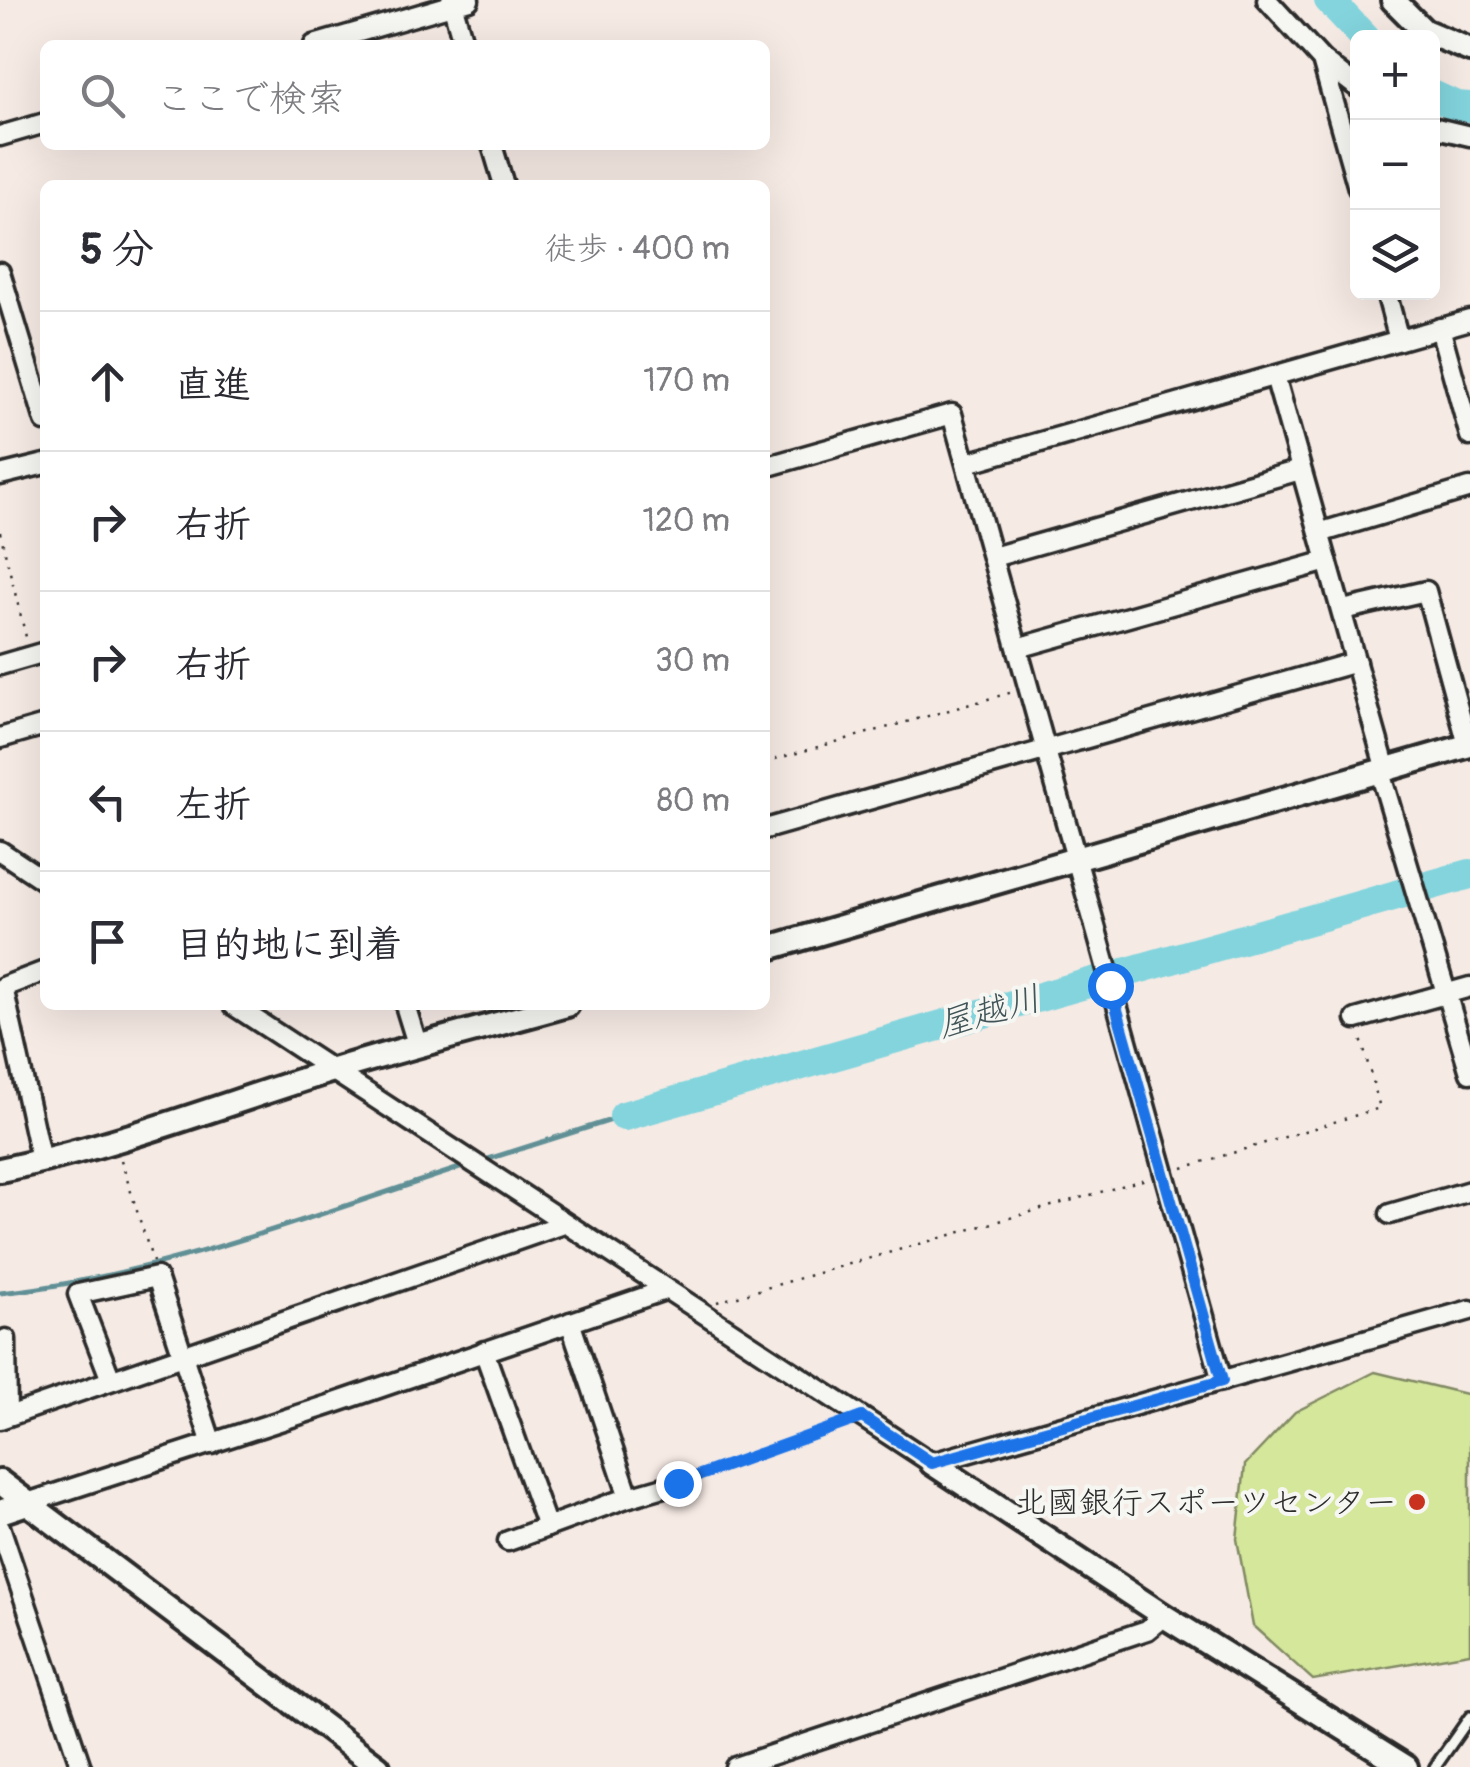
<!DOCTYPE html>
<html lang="ja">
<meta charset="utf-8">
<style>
:root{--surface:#fff;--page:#f2f2f3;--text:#2b2b33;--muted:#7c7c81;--line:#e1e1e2}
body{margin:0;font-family:Pangolin,"Klee One",sans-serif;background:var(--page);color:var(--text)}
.controls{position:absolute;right:30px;top:30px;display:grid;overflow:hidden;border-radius:15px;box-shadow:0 10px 40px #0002}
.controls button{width:90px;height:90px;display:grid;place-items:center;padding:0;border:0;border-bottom:2px solid var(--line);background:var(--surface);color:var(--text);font:50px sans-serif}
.stop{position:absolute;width:30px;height:30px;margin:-22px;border:8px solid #1a73e8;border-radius:50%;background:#fff}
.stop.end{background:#1a73e8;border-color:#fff;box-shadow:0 2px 10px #0008}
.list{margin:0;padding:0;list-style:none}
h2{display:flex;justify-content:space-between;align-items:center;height:130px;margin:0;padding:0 40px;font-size:42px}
h2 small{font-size:32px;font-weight:400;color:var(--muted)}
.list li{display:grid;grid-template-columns:65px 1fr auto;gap:30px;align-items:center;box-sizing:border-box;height:140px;padding:0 40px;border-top:2px solid var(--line)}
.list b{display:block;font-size:38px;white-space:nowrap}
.list em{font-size:32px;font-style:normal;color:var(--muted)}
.icon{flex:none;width:55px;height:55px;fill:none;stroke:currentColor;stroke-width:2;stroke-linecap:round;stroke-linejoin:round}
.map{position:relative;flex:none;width:1470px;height:1767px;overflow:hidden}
.search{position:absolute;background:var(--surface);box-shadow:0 10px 40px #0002;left:40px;top:40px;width:730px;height:110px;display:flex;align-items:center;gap:25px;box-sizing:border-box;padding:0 35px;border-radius:15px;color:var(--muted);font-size:38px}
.panel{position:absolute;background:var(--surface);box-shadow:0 10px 40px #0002;left:40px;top:180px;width:730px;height:830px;border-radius:15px}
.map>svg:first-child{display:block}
.green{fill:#d4e79b;stroke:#808963;stroke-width:2.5}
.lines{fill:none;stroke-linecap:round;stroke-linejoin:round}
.stream{stroke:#609096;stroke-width:5}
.river{stroke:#83d4dd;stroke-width:30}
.lane-casing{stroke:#2b2b2b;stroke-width:16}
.street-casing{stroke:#2b2b2b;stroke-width:25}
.secondary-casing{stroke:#2b2b2b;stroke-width:30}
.path{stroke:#2b2b2b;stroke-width:2.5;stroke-dasharray:2.5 8;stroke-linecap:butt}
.lane{stroke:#f6f6f2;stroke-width:9}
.street{stroke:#f6f6f2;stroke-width:18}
.secondary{stroke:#f6f6f2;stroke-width:22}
.route{stroke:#1a73e8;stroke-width:12}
.poi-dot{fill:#c8321e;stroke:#f6f6f2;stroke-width:4}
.labels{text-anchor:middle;stroke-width:8;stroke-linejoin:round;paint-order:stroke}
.poi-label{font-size:32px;fill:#2b2b2b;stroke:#f6f6f2;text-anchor:end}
.water-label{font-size:35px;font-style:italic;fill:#415558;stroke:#f6f6f2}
</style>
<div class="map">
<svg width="1470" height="1767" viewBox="0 0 1470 1767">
<rect width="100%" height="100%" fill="#f6eae4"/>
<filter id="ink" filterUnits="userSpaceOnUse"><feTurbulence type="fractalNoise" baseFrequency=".01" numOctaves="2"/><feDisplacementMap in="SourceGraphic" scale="20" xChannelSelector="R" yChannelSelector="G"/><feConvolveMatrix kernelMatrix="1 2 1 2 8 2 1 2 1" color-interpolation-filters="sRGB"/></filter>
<g filter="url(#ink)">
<polygon class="green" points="1375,1372 1470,1395 1470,1653 1313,1680 1253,1626 1237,1539 1245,1465 1295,1412"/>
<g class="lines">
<g class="stream">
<polyline points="479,1162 624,1116"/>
<path d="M0 1293C161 1276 316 1214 469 1165"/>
</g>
<g class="river">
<polyline points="1329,0 1365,38"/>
<polyline points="1432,95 1456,106 1470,107"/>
<polyline points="624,1116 1470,874"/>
</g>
<defs>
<polyline id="lane" points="1435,1767 1470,1717"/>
<g id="street">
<polyline points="451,0 464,45"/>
<polyline points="1267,0 1322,60 1358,188"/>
<polyline points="314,45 469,0"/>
<polyline points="1322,60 1358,88"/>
<polyline points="1432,127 1470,136"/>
<polyline points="0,136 45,123"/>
<polyline points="492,145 504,185"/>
<polyline points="0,272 45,421"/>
<polyline points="1386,292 1399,340"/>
<polyline points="1440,328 1470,436"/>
<polyline points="1275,376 1386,770"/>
<polyline points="967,463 1470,320"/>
<polyline points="765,467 952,414 1222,1381"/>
<polyline points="0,475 45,464"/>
<polyline points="1319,533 1470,488"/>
<polyline points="993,557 1300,470"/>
<polyline points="1343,610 1426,591 1468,745"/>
<polyline points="1018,648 1327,561"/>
<polyline points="0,665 45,652"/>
<polyline points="0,738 45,725"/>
<polyline points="1380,772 1470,1073"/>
<polyline points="765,829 1356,662"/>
<polyline points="0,851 45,881"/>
<polyline points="233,1005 932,1463 1470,1310"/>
<polyline points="405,1005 418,1047"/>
<polyline points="1356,1019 1470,987"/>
<polyline points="41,1161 3,987 45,971"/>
<polyline points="1390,1214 1470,1191"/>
<polyline points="6,1339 7,1416"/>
<polyline points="484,1351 547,1527 629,1497 570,1322"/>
<polyline points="111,1380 78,1294 157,1277 212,1444"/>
<polyline points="0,1419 564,1224"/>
<polyline points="629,1497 678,1483"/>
<polyline points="27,1503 329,1405 665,1290"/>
<polyline points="0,1527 81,1767"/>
<polyline points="508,1541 547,1527"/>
<polyline points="735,1767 1147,1630 1164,1616"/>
</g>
<g id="secondary">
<polyline points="1393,0 1424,31 1470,50"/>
<polyline points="765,949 1470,745"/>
<path d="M0 1170C113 1147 221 1105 330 1071 408 1047 488 1027 567 1005"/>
<polyline points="932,1463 1164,1616 1406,1767"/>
<polyline points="0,1482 378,1767"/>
<polyline points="0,1512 27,1503"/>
</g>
</defs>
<use href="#lane" class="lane-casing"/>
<use href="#street" class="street-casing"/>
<use href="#secondary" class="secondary-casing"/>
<g class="path">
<polyline points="0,532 26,637"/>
<polyline points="765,762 1013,692"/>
<polyline points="121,1160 153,1262"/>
<polyline points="1183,1168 1380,1108 1360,1035"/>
<polyline points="717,1302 1146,1179"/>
<polyline points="693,1477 841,1424"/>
</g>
<use href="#lane" class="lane"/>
<use href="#street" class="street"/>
<use href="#secondary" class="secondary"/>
</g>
</g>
<g class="lines" filter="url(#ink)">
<polyline class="route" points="678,1483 862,1417 932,1463 1222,1381 1110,985"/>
</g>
<circle class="poi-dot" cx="1417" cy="1502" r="10"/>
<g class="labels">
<g class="poi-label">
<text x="1397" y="1513">北國銀行スポーツセンター</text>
</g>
<g class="water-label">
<text transform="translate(989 1011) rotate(-16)" y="12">屋越川</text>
</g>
</g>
</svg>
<div class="controls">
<button>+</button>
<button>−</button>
<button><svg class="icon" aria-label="layers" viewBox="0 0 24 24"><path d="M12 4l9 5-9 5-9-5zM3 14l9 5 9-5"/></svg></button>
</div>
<div class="stop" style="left:1110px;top:985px"></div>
<div class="stop end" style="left:678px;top:1483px"></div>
<div class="search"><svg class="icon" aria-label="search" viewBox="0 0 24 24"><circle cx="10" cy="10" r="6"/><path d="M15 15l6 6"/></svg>ここで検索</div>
<section class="panel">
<h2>5 分<small>徒歩 · 400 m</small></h2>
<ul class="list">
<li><svg class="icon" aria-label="ahead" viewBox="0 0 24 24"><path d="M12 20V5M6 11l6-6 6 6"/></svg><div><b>直進</b></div><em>170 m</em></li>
<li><svg class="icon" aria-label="right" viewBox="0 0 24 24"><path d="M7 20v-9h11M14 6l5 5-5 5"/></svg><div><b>右折</b></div><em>120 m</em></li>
<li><svg class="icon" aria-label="right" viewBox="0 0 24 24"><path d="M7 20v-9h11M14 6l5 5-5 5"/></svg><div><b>右折</b></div><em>30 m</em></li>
<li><svg class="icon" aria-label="left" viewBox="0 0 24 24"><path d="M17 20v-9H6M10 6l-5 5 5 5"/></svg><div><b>左折</b></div><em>80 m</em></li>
<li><svg class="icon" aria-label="arrive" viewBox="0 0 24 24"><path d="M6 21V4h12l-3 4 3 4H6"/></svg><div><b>目的地に到着</b></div></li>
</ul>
</section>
</div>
